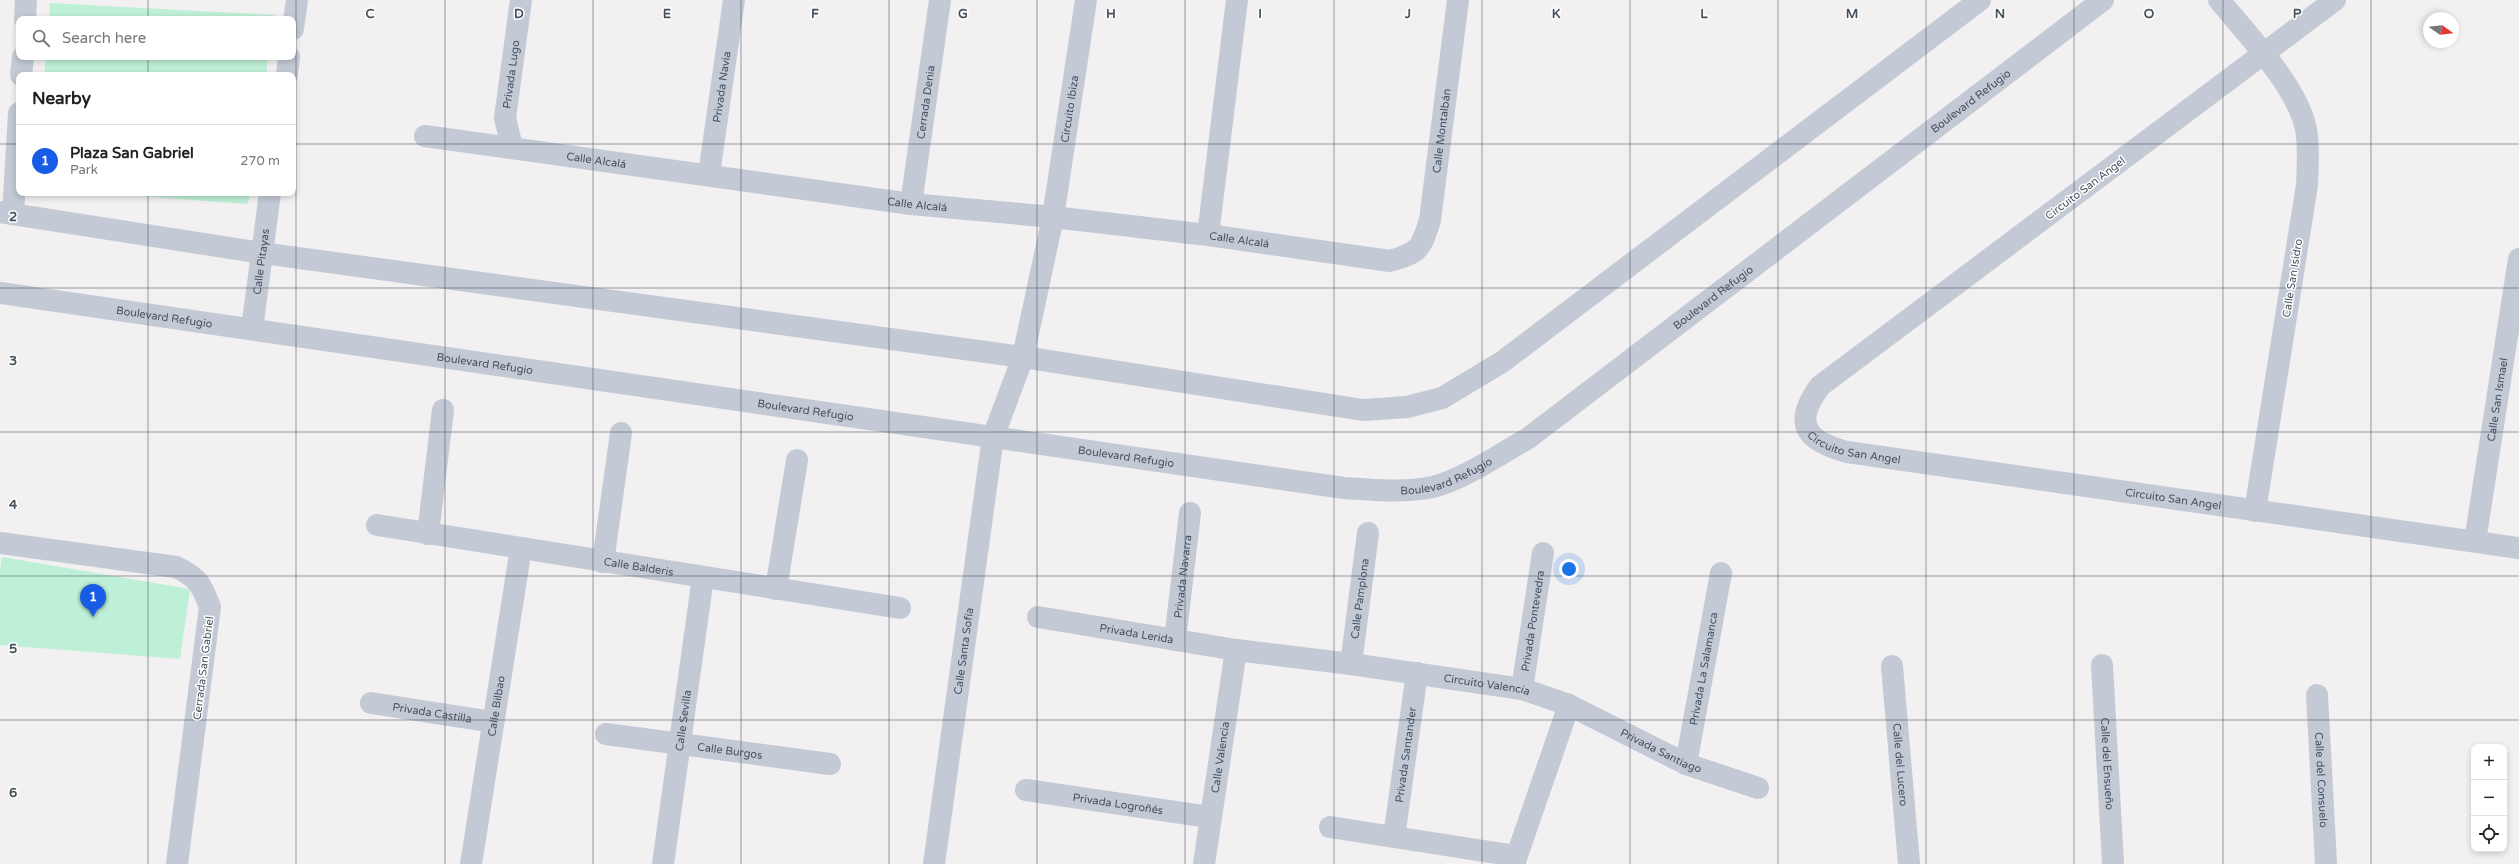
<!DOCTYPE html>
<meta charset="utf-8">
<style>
:root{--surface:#fff;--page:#f6f6f6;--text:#222;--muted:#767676;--line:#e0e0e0;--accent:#185be4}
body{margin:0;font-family:"Varela Round",sans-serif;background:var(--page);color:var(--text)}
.controls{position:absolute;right:12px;bottom:12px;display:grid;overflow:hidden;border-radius:8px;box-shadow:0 2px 6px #0003}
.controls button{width:36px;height:36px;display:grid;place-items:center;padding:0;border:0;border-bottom:1px solid var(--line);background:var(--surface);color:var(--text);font:20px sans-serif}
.compass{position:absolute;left:2423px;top:12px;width:36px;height:36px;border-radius:50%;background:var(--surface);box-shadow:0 2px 6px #0003;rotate:104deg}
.you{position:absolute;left:1569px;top:569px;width:14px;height:14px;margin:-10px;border:3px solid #fff;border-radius:50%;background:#1a73e8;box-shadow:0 0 0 6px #1a73e833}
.badge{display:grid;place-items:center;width:26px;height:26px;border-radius:50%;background:var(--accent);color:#fff;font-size:13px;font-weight:700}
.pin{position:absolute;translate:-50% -33px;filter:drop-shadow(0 1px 2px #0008)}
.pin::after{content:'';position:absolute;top:21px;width:14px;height:12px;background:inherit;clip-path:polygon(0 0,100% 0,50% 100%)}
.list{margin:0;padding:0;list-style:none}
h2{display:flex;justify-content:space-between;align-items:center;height:52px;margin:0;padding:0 16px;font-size:17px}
h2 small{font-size:13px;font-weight:400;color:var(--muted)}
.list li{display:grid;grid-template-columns:26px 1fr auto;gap:12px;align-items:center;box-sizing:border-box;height:72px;padding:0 16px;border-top:1px solid var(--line)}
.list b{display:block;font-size:15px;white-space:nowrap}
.list p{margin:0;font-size:13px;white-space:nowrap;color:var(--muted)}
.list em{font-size:13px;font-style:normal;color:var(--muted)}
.icon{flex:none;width:22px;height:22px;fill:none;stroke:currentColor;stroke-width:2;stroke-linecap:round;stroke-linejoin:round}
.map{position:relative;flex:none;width:2519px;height:864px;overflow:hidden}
.search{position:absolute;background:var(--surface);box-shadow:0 2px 6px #0003;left:16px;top:16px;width:280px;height:44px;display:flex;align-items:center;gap:10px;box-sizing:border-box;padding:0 14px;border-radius:8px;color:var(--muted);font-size:15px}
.panel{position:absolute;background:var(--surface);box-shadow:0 2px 6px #0003;left:16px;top:72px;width:280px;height:124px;border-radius:8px}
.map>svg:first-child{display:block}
.green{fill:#bef0d7}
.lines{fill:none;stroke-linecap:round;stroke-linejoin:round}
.minor{stroke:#c3cad5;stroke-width:22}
.tertiary{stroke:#c3cad5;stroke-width:22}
.grid{fill:none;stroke:#47515d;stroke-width:1;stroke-opacity:0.55}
.labels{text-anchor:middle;stroke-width:3;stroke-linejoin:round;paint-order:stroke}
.street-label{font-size:11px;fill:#47515d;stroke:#fff}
.grid-label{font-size:13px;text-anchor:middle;font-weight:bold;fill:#47515d;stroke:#fff;stroke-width:3;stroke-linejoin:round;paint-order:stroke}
</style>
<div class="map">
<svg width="2519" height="864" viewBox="0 0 2519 864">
<rect width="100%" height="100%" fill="#f2f0f0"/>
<g class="green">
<polygon points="50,3 274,15 273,19 49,19"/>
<polygon points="46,57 268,57 266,75 44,75"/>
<polygon points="99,193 250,193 248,204"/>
<polygon points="2,557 190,589 180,659 0,645 0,571"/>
</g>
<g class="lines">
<g class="minor">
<path d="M2219 0C2247 34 2297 86 2306 129 2309 147 2308 167 2307 185L2255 511"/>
<path id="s1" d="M2335 0 1820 386C1792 424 1806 441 1847 452L2519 548"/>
<polyline points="25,19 26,0"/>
<polyline points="293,29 297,0"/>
<polyline points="21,75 23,57"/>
<polyline points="287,75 289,57"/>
<path id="s2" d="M425 136 911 204 1053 217 1208 235 1390 261C1419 253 1421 249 1430 220L1458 0"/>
<path id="s3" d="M512 147 505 118 521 0"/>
<path id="s4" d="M709 174 734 0"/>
<path id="s5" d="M911 204 940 0"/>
<polyline points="13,214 19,113"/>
<polyline points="1208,235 1237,0"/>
<path id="s6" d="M252 329 270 193"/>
<path id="s7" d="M993 437 1023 357 1053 217 1086 0"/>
<path id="s8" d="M377 525 900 608"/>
<polyline points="428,534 443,410"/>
<path id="s9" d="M2475 541 2519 259"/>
<path d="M0 543 176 567C199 578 201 584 210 607L177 864"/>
<polyline points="603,562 621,433"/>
<polyline points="776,589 797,460"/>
<path id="s10" d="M1038 617 1236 650 1351 664 1522 689 1569 705 1686 764 1758 788"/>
<path id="s11" d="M1175 640 1190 513"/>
<path id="s12" d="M1351 664 1368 533"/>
<path id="s13" d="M2102 665 2113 864"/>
<path id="s14" d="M1892 666 1909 864"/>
<path id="s15" d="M1522 689 1543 553"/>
<path id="s16" d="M2317 695 2326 864"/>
<path id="s17" d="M371 703 493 722"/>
<path id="s18" d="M606 734 830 764"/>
<path id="s19" d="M1686 764 1721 573"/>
<path id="s20" d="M1026 790 1209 817"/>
<polyline points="1330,827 1516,856"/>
<path id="s21" d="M1394 837 1417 673"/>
<path id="s22" d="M471 864 521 548"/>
<path id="s23" d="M663 864 703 577"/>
<path id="s24" d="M1204 864 1236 650"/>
<polyline points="1514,864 1569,705"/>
</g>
<g class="tertiary">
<polyline points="0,212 262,253 1023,357 1363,410 1407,407 1442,398 1502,362 1980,0"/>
<path id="s25" d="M0 293 1344 488C1373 490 1404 493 1433 487 1462 480 1500 454 1527 439L2103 0"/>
<path id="s26" d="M934 864 993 437"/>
</g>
</g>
<path class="grid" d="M148 0V19M296 0V864M445 0V864M593 0V864M741 0V864M889 0V864M1037 0V864M1185 0V864M1334 0V864M1482 0V864M1630 0V864M1778 0V864M1926 0V864M2074 0V864M2223 0V864M2371 0V864M148 57V75M0 144H19M293 144H2519M148 193V864M0 288H2519M0 432H2519M0 576H2519M0 720H2519"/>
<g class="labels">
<g class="street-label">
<text dy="4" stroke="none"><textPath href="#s3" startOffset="74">Privada Lugo</textPath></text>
<text dy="4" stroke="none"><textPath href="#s4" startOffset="88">Privada Navia</textPath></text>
<text dy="4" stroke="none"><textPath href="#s25" startOffset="2111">Boulevard Refugio</textPath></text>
<text dy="4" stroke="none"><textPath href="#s5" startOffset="103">Cerrada Denia</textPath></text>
<text dy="4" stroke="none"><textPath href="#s7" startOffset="338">Circuito Ibiza</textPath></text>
<text dy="4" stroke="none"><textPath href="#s2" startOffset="1125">Calle Montalbán</textPath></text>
<text dy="4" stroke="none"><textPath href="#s2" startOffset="173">Calle Alcalá</textPath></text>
<text transform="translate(2085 188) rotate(-37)" y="4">Circuito San Angel</text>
<text dy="4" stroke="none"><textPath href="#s2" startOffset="497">Calle Alcalá</textPath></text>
<text dy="4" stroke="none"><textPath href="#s2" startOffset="821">Calle Alcalá</textPath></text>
<text dy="4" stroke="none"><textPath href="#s6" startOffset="68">Calle Pitayas</textPath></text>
<text transform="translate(2292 278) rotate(-81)" y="4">Calle San Isidro</text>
<text dy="4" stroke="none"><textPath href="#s25" startOffset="1787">Boulevard Refugio</textPath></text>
<text dy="4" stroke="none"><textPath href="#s25" startOffset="166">Boulevard Refugio</textPath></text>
<text dy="4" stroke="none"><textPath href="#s25" startOffset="490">Boulevard Refugio</textPath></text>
<text dy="4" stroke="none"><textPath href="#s9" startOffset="143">Calle San Ismael</textPath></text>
<text dy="4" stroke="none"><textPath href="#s25" startOffset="814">Boulevard Refugio</textPath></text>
<text dy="4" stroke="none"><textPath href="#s1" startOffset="743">Circuito San Angel</textPath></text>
<text dy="4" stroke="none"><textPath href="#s25" startOffset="1138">Boulevard Refugio</textPath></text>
<text dy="4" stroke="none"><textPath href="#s25" startOffset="1463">Boulevard Refugio</textPath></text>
<text dy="4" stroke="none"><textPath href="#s1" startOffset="1067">Circuito San Angel</textPath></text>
<text dy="4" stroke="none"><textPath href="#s8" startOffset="265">Calle Balderis</textPath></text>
<text dy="4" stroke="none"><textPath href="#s11" startOffset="64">Privada Navarra</textPath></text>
<text dy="4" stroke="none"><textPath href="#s12" startOffset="66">Calle Pamplona</textPath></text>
<text dy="4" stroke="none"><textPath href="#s15" startOffset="69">Privada Pontevedra</textPath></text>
<text dy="4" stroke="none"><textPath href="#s10" startOffset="100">Privada Lerida</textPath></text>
<text dy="4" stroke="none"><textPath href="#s26" startOffset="215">Calle Santa Sofía</textPath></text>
<text transform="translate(203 668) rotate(-83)" y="4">Cerrada San Gabriel</text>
<text dy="4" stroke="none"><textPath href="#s19" startOffset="97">Privada La Salamanca</textPath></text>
<text dy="4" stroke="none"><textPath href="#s10" startOffset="454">Circuito Valencia</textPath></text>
<text dy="4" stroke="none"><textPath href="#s22" startOffset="160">Calle Bilbao</textPath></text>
<text dy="4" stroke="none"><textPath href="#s17" startOffset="62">Privada Castilla</textPath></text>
<text dy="4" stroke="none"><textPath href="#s23" startOffset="145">Calle Sevilla</textPath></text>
<text dy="4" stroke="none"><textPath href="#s18" startOffset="125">Calle Burgos</textPath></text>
<text dy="4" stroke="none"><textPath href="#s10" startOffset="642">Privada Santiago</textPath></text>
<text dy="4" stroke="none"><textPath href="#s21" startOffset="83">Privada Santander</textPath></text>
<text dy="4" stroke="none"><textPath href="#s24" startOffset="108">Calle Valencia</textPath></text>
<text dy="4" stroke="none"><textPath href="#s13" startOffset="99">Calle del Ensueño</textPath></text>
<text dy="4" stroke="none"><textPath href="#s14" startOffset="99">Calle del Lucero</textPath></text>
<text dy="4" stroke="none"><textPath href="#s16" startOffset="85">Calle del Consuelo</textPath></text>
<text dy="4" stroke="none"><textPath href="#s20" startOffset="93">Privada Logroñés</textPath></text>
</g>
</g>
<g class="grid-label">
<text x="370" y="18">C</text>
<text x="519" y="18">D</text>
<text x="667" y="18">E</text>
<text x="815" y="18">F</text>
<text x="963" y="18">G</text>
<text x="1111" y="18">H</text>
<text x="1260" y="18">I</text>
<text x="1408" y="18">J</text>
<text x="1556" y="18">K</text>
<text x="1704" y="18">L</text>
<text x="1852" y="18">M</text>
<text x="2000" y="18">N</text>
<text x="2149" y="18">O</text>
<text x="2297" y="18">P</text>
<text x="13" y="221">2</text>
<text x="13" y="365">3</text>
<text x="13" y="509">4</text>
<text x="13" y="653">5</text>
<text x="13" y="797">6</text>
</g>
</svg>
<div class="controls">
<button>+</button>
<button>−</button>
<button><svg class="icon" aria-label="locate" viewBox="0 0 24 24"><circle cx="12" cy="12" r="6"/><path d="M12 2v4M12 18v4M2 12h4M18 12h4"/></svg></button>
</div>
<svg class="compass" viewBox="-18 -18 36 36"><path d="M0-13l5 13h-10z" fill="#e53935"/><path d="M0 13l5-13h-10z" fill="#767676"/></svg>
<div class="you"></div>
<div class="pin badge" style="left:93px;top:617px">1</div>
<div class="search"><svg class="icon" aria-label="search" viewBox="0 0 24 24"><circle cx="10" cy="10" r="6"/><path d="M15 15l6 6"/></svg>Search here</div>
<section class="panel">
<h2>Nearby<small></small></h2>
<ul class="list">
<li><span class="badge">1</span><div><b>Plaza San Gabriel</b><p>Park</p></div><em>270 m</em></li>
</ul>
</section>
</div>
